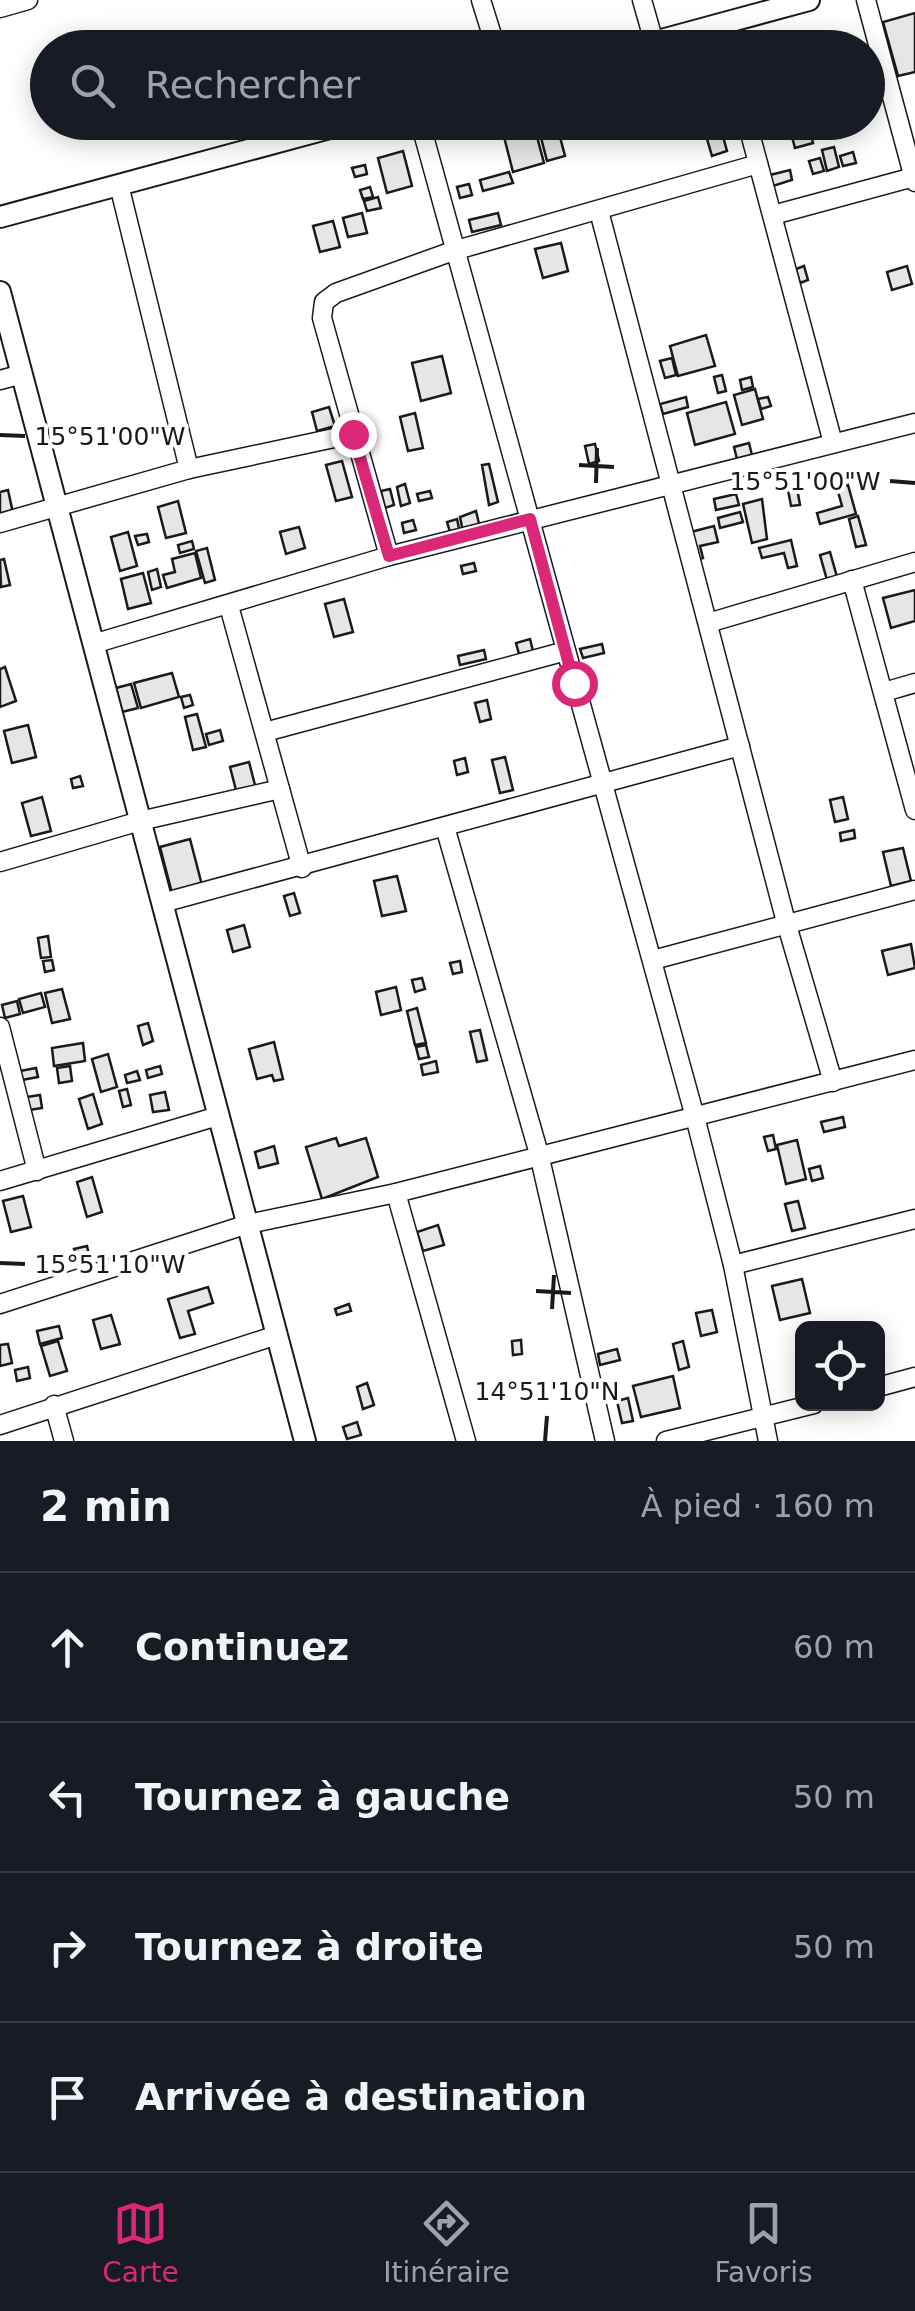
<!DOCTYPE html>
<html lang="fr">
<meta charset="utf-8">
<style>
:root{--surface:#171b24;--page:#20242c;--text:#f1f3f6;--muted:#9ea1a6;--line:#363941;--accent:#db2777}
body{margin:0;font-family:"DejaVu Sans",sans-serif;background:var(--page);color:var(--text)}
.controls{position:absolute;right:30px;bottom:30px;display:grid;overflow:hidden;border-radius:15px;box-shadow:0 5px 25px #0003}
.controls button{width:90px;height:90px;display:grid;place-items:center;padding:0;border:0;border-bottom:2px solid var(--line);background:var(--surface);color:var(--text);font:50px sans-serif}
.stop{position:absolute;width:30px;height:30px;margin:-22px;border:8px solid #db2777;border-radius:50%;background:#fff}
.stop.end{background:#db2777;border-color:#fff;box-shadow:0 2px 10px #0008}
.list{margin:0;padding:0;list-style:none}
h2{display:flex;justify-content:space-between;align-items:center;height:130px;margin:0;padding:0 40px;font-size:42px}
h2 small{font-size:32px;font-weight:400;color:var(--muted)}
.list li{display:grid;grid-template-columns:65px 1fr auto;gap:30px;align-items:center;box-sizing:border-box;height:150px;padding:0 40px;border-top:2px solid var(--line)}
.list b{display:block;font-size:38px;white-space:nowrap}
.list em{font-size:32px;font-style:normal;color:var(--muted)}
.icon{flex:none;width:55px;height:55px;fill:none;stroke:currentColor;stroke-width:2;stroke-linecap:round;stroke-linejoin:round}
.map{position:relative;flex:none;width:915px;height:1441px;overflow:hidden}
.search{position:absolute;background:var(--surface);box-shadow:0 5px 25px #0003;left:30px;right:30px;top:30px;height:110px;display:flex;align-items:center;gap:25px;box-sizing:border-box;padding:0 35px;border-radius:55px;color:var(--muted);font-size:38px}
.sheet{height:730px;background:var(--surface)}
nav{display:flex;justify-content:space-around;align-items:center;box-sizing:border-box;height:140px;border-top:2px solid var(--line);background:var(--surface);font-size:28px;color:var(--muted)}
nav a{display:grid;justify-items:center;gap:5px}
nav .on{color:var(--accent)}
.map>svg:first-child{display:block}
.building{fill:#e6e6e6;stroke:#1a1a1a;stroke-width:2.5}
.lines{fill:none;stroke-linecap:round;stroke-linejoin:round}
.minor-casing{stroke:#1a1a1a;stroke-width:21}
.tertiary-casing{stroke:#1a1a1a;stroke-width:24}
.minor{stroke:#fff;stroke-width:18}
.tertiary{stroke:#fff;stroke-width:20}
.route{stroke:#db2777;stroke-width:12}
.ticks{fill:none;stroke:#1a1a1a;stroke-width:4}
.ticks-label{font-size:25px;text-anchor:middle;fill:#1a1a1a;stroke:#fff;stroke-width:8;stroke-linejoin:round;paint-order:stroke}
</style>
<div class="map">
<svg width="915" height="1441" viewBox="0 0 915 1441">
<rect width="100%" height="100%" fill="#fff"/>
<g class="building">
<polygon points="915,13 915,72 898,76 883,22"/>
<polygon points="533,122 544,163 513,172 502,129"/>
<polygon points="537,122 556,122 565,156 547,161"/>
<polygon points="702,122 719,122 727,151 712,156"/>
<polygon points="788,122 808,122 813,143 795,148"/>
<polygon points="814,122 833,122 834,126 816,131"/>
<polygon points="834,147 839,167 827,171 822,150"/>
<polygon points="403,151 412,186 387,193 378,158"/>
<polygon points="853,152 856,163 843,166 840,156"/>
<polygon points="820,158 824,171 813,174 809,161"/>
<polygon points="365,165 367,174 355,177 352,168"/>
<polygon points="790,170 792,180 773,186 770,175"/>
<polygon points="509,172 513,183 483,191 480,180"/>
<polygon points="469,184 472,195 460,198 457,187"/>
<polygon points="370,187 373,197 363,199 360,190"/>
<polygon points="378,197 381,208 367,211 364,201"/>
<polygon points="362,213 367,233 348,237 343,218"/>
<polygon points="498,213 501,225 472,232 469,220"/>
<polygon points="333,221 340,247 320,252 313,226"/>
<polygon points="561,243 568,271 543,278 535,249"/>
<polygon points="804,266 808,280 800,283 796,269"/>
<polygon points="907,266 912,284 892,290 887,272"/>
<polygon points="706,335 715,366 678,376 670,346"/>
<polygon points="442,356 451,393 421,401 412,363"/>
<polygon points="672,358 676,375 665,378 660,361"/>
<polygon points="722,375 726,391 718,393 714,377"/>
<polygon points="751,377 753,387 742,390 740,380"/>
<polygon points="755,389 763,419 742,425 734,395"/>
<polygon points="686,397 688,407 663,414 660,404"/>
<polygon points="768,397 771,406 761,409 758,399"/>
<polygon points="726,402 735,434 695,445 687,413"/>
<polygon points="329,407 335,426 317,431 312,412"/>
<polygon points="415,413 423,448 408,451 400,417"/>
<polygon points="749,443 752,455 737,459 734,447"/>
<polygon points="595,444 599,461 589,464 585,446"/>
<polygon points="342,461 352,497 336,501 326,465"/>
<polygon points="489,464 498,502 489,505 482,465"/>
<polygon points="405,484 410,503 401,506 397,487"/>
<polygon points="848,485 856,514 820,524 817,513 842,506 837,488"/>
<polygon points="797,488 800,505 791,506 788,490"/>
<polygon points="390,489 394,505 385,508 381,491"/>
<polygon points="8,490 13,513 0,516 0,492"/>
<polygon points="430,491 432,498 419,501 417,494"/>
<polygon points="736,494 739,505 716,510 714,499"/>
<polygon points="762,499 767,539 752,543 743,504"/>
<polygon points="178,501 186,533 166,538 158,507"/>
<polygon points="476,511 480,528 463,532 460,517"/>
<polygon points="740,512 743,522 720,528 718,518"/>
<polygon points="858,516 866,545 856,547 849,519"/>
<polygon points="457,519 460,533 451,535 447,522"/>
<polygon points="413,520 416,530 404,533 402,523"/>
<polygon points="714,526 718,542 700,546 703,558 694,560 687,533"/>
<polygon points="299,527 305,548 286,554 280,532"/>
<polygon points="128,532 137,566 120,571 111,537"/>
<polygon points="147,534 149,542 138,545 135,536"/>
<polygon points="791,540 797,566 788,568 784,553 762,558 759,548"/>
<polygon points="192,541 194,549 180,553 178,545"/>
<polygon points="207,548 215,580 205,583 196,551"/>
<polygon points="830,552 837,577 827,580 820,555"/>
<polygon points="195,553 201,578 167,588 163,575 175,572 172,559"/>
<polygon points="4,559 10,585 1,587 0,560"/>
<polygon points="474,563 476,571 463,574 461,566"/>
<polygon points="157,569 161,587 152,590 148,572"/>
<polygon points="143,573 151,603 128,609 121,579"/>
<polygon points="915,590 915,621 891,628 883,598"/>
<polygon points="344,599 353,632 334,637 325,604"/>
<polygon points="530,639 533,651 519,654 516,643"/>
<polygon points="602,644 604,653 583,658 580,649"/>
<polygon points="484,650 486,659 460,665 458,656"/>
<polygon points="5,667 16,701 0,707 0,669"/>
<polygon points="172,673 179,697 141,708 134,683"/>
<polygon points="131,684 138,708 122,712 116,688"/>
<polygon points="190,695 193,705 184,708 181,697"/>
<polygon points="487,700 491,719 480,722 475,703"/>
<polygon points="197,714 206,747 193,750 185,717"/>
<polygon points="28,725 36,757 12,763 4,731"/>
<polygon points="220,730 223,741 209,745 206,734"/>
<polygon points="505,757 513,790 500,793 492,760"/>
<polygon points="465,758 468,772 457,775 454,761"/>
<polygon points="249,762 256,789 237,794 230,767"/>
<polygon points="80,776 83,786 73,788 71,779"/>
<polygon points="42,797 51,831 31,836 22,803"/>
<polygon points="843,797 848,819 835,822 830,800"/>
<polygon points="854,830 855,838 841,841 840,833"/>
<polygon points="190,839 203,889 173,897 160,847"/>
<polygon points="903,848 911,881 891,886 883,852"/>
<polygon points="397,876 406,911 382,916 374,881"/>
<polygon points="294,893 300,913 290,916 284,896"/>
<polygon points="244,925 250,947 233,952 227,930"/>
<polygon points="48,936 51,957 41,958 38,938"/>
<polygon points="911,944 915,968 888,975 882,951"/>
<polygon points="52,960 54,970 45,972 43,961"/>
<polygon points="460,961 462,972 453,974 450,963"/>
<polygon points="422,978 425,989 415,992 412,980"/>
<polygon points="396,987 401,1010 381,1015 376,992"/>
<polygon points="62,989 70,1019 52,1023 45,993"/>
<polygon points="41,993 45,1007 23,1013 19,999"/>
<polygon points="17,1001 20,1014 5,1018 2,1005"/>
<polygon points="417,1008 426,1043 415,1045 407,1011"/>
<polygon points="148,1023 153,1041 143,1045 138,1026"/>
<polygon points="480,1030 487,1060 477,1062 470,1032"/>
<polygon points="274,1042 283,1079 274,1081 272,1075 257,1079 249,1049"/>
<polygon points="83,1043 85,1061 54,1066 52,1048"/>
<polygon points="426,1045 429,1057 419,1059 416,1047"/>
<polygon points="108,1054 117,1087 101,1092 92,1059"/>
<polygon points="436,1061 438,1072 423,1075 421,1065"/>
<polygon points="70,1066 72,1081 59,1083 57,1068"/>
<polygon points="160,1066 162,1074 148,1078 146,1070"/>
<polygon points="36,1068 38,1077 22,1080 20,1071"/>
<polygon points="137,1071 140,1080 127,1083 125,1075"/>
<polygon points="127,1089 131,1105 123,1107 119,1091"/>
<polygon points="165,1092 169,1110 153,1112 150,1095"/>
<polygon points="93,1094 102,1124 88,1129 79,1099"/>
<polygon points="40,1095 42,1108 29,1110 27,1097"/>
<polygon points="843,1117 845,1127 824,1132 821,1122"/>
<polygon points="773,1135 776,1149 768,1151 764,1137"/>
<polygon points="336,1138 339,1146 366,1138 378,1177 322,1199 306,1147"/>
<polygon points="797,1140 806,1179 786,1184 777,1145"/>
<polygon points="274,1146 278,1163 259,1168 255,1152"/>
<polygon points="820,1166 823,1178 812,1181 809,1169"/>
<polygon points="92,1177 102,1212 87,1217 77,1182"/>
<polygon points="23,1196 31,1227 11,1232 3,1201"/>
<polygon points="798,1201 805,1228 792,1231 785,1204"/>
<polygon points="438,1225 444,1245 423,1251 417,1232"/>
<polygon points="87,1246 90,1260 78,1263 74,1249"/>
<polygon points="802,1279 810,1313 780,1320 772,1286"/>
<polygon points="208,1287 213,1303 188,1311 195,1334 180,1338 168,1299"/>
<polygon points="349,1304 351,1311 337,1315 335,1309"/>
<polygon points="712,1310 717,1332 701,1336 696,1313"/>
<polygon points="111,1315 120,1344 101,1349 93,1320"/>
<polygon points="59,1326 62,1338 40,1344 37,1331"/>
<polygon points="521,1340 522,1354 513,1355 512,1341"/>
<polygon points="58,1341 67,1371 50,1376 41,1346"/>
<polygon points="683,1341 689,1367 679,1370 673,1344"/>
<polygon points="8,1344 12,1363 0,1366 0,1345"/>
<polygon points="617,1349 620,1360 600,1365 598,1354"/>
<polygon points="28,1367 30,1378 17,1381 15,1370"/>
<polygon points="673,1376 680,1408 641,1417 633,1386"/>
<polygon points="367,1383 374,1405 363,1409 357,1387"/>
<polygon points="628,1398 633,1421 622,1423 617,1401"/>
<polygon points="357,1422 361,1435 347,1439 343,1427"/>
</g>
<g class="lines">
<defs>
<g id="minor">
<polyline points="481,0 496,48"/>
<polyline points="642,0 654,42"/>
<polyline points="866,0 915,182"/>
<polyline points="0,8 28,0"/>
<polyline points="721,24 728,48"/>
<polyline points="420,122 695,1117 733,1265 768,1441"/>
<polyline points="747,122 833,443"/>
<polyline points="119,185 189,469"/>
<polyline points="599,211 786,922 833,1082"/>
<polyline points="773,215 914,177"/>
<polyline points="0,380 22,374"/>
<polyline points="0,523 189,469 353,434"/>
<polyline points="389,556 322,318 324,302 336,293 453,251 758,164"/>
<polyline points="852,580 915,810"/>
<polyline points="229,606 302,868"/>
<polyline points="708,623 915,562"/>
<polyline points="93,644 389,556 915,423"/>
<polyline points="884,692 915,683"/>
<polyline points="265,732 566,651"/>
<polyline points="445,827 539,1154 605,1441"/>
<polyline points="0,862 140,821 280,789"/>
<polyline points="162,903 740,746"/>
<polyline points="653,960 915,890"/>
<polyline points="0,1027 37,1171"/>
<polyline points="0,1181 218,1116"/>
<polyline points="396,1193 466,1441"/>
<polyline points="733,1265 915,1219"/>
<polyline points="0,1304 248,1224 396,1193 915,1060"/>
<polyline points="878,1387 915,1377"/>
<polyline points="54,1405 64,1441"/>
<polyline points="0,1425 277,1335"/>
<polyline points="666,1441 814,1404"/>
</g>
<g id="tertiary">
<polyline points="632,48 809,0"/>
<polyline points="0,217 352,122"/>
<polyline points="0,292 305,1441"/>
</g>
</defs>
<use href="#minor" class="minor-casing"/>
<use href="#tertiary" class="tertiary-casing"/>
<use href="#minor" class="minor"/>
<use href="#tertiary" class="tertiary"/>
</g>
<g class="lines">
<polyline class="route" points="353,434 389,556 530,519 574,683"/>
</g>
<path class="ticks" d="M0 435 25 436M579 465 614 467M890 481 915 483M596 483 597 448M0 1263 25 1264M536 1291 571 1293M552 1309 554 1275M545 1441 547 1416"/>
<g class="ticks-label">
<text x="110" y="445">15°51'00"W</text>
<text x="805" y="490">15°51'00"W</text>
<text x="110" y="1273">15°51'10"W</text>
<text x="547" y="1400">14°51'10"N</text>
</g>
</svg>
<div class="controls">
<button><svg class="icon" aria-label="locate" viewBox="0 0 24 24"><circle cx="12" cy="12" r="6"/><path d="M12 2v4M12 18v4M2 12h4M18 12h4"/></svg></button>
</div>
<div class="stop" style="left:574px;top:683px"></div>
<div class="stop end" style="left:353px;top:434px"></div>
<div class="search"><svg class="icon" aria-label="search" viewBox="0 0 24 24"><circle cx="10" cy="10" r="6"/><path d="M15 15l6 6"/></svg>Rechercher</div>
</div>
<section class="sheet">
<h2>2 min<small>À pied · 160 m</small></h2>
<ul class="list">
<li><svg class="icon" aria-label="ahead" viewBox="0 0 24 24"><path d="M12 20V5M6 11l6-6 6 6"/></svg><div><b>Continuez</b></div><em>60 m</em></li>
<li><svg class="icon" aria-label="left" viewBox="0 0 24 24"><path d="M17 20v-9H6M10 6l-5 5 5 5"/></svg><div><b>Tournez à gauche</b></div><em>50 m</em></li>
<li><svg class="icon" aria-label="right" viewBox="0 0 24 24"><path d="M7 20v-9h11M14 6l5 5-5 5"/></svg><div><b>Tournez à droite</b></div><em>50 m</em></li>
<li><svg class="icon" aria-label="arrive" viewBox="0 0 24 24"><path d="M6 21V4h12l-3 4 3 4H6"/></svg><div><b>Arrivée à destination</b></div></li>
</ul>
</section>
<nav>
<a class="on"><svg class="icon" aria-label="map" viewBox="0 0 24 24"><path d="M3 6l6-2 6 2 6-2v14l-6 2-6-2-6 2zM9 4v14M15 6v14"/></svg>Carte</a>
<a><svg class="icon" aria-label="directions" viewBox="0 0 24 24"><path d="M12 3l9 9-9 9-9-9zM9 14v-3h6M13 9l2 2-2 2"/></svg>Itinéraire</a>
<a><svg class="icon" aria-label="saved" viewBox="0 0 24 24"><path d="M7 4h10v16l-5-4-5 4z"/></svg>Favoris</a>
</nav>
